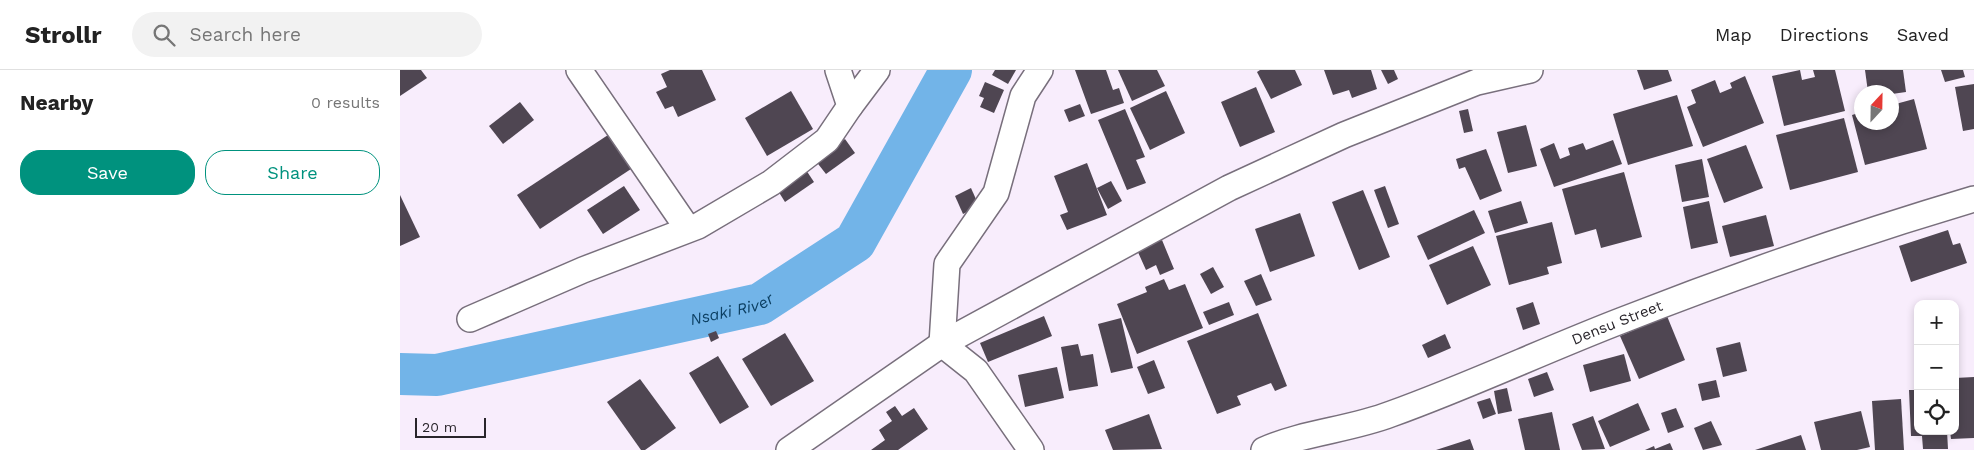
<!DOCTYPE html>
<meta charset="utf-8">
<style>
:root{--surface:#fff;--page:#f2f2f2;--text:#222;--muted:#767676;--line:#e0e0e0;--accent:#00927e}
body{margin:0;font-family:"Work Sans",sans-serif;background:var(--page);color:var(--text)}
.controls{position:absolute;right:15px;bottom:15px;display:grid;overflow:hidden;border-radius:10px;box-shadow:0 2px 8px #0003}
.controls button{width:45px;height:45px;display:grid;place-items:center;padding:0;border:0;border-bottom:1px solid var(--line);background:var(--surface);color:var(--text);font:25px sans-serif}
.compass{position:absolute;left:1454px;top:15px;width:45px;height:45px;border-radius:50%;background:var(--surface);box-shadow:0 2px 8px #0003;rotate:22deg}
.scale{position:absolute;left:15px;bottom:12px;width:71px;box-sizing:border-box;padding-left:5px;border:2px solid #29252b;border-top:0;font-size:14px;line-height:18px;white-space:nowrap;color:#29252b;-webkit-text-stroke:4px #f8edfc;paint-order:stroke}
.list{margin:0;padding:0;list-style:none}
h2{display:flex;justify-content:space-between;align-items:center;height:65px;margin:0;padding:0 20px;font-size:21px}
h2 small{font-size:16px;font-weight:400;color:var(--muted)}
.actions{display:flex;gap:10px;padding:15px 20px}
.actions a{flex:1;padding:11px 0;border:1px solid var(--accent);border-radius:20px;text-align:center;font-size:18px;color:var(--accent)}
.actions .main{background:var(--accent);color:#fff}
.icon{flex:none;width:28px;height:28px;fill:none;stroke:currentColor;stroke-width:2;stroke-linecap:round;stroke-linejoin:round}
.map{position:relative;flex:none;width:1574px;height:380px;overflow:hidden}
header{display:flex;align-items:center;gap:30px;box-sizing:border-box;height:70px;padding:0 25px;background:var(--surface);border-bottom:1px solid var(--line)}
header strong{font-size:24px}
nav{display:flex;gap:28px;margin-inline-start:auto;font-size:18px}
.search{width:350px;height:45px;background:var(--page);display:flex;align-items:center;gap:12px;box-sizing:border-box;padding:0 18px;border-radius:28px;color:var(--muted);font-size:19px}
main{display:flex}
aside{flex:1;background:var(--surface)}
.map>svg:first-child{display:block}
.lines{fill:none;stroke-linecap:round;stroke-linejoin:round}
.river{stroke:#72b4e8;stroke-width:42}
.building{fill:#4f4652}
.street-casing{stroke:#786f7c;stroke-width:28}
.street{stroke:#fff;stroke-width:25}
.labels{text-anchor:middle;stroke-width:5;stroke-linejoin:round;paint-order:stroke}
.street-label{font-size:15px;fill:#29252b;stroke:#f8edfc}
.water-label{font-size:16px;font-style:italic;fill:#0c3f62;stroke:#f8edfc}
</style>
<header>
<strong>Strollr</strong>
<div class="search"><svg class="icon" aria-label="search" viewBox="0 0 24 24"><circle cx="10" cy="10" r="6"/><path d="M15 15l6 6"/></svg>Search here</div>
<nav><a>Map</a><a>Directions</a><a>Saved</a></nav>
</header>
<main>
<aside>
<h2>Nearby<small>0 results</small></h2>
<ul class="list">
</ul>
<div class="actions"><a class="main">Save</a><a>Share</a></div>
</aside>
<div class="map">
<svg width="1574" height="380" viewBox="0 0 1574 380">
<rect width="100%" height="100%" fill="#f8edfc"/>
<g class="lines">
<path class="river" id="s1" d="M0 304 37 305 360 234 455 172 551 0"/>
</g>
<g class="building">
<polygon points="0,0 21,0 27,8 0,26"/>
<polygon points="270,0 302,0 316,30 278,47 273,36 265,39 256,22 267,17 261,4"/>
<polygon points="595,0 616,0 608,14 592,5"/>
<polygon points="675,0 706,0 713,20 719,18 724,33 691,44"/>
<polygon points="718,0 757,0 765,16 732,31"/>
<polygon points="860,0 895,0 902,15 871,29 857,2"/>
<polygon points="924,0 971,0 977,19 952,28 949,20 933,25"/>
<polygon points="981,0 994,0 998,9 988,14"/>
<polygon points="1237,0 1268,0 1272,11 1244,20"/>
<polygon points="1400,0 1402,10 1415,7 1413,0 1435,0 1445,41 1384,56 1372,6"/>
<polygon points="1465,0 1503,0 1506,22 1492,24 1468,22"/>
<polygon points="1541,0 1563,0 1565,7 1545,12"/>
<polygon points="1345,6 1364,53 1303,77 1287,37 1296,33 1291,20 1315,10 1320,23 1332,18 1330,13"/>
<polygon points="585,12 604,20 594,43 580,37 584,28 579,26"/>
<polygon points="1574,14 1574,59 1563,61 1555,17"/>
<polygon points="856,17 875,62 840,77 821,32"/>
<polygon points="391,21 413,59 367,86 345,48"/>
<polygon points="766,21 785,63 750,80 730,38"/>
<polygon points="1277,25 1293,76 1228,95 1213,44"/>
<polygon points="1514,29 1527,79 1465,95 1452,45 1462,42 1462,52 1492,52 1492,35"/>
<polygon points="120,32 134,50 103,74 89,56"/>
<polygon points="680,34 685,46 669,52 664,40"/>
<polygon points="725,39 745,87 736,90 746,113 727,120 698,50"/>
<polygon points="1068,39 1073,61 1064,63 1059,41"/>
<polygon points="1444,48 1458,102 1390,120 1376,65"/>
<polygon points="1126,55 1137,96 1108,103 1097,62"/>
<polygon points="208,65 231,99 140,159 117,125"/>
<polygon points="445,69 455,83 426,104 415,90"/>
<polygon points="1213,70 1222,94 1154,117 1140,79 1154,73 1160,89 1170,85 1168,78 1183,73 1186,80"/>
<polygon points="1346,75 1363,118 1324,133 1307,89"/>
<polygon points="1086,79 1102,121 1080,130 1065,97 1059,99 1056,89"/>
<polygon points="1302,89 1309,127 1282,132 1275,95"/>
<polygon points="687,93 707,145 667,160 660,145 668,142 654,106"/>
<polygon points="404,97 414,112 385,132 375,116"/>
<polygon points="1224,102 1242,167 1201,178 1196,159 1175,165 1162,119"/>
<polygon points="711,111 722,131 708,139 697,118"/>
<polygon points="224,116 240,140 203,164 187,140"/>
<polygon points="985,116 999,154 988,158 974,120"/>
<polygon points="571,118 579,136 563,144 555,126"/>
<polygon points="963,120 990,187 959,200 932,132"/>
<polygon points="0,125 20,167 0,176"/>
<polygon points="1121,131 1128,153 1095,163 1088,141"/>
<polygon points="1309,131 1318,173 1291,179 1283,137"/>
<polygon points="1074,140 1085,163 1028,190 1017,166"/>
<polygon points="900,143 915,186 870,202 855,159"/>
<polygon points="1366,145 1374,176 1330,187 1322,156"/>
<polygon points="1152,152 1162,193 1147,197 1149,204 1109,215 1096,166"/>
<polygon points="1548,160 1553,175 1560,173 1567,193 1511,212 1499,176"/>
<polygon points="762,170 774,199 760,205 756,195 746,200 737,180"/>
<polygon points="1073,176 1091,215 1047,235 1029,195"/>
<polygon points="813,197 824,217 811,224 800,204"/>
<polygon points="861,204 872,230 856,236 844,211"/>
<polygon points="764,209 769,220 785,214 803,258 737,284 717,234 747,222 745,217"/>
<polygon points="829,232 834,245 809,255 803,242"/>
<polygon points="1133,232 1140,254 1123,260 1116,238"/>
<polygon points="858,243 887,316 875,321 871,313 837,326 841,335 817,344 787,271"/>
<polygon points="644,246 652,266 588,292 580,273"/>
<polygon points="1267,246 1285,290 1239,309 1220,266"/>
<polygon points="721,248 733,298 711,303 698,254"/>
<polygon points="316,261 319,268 311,272 308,264"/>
<polygon points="385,263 414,311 371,336 342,289"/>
<polygon points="1045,264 1051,278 1028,288 1022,275"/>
<polygon points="1340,272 1347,301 1323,307 1316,278"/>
<polygon points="678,274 681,286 693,284 698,316 669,321 661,277"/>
<polygon points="1224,284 1231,311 1190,322 1183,295"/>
<polygon points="318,286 349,337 320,354 289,303"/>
<polygon points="754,290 765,318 748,324 737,297"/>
<polygon points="657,297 664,328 625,337 618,305"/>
<polygon points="1147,302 1154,320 1134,327 1128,309"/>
<polygon points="1574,307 1574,368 1551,369 1550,361 1555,361 1555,308"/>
<polygon points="240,309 276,358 245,380 241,380 207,332"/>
<polygon points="1316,310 1320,327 1302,331 1298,314"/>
<polygon points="1107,318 1112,341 1098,344 1094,321"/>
<polygon points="1509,320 1518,320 1518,361 1547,361 1548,379 1523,379 1522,366 1511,366"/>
<polygon points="1090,328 1096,344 1083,349 1077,332"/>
<polygon points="1501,329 1504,380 1475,380 1472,331"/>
<polygon points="1238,333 1250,360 1210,377 1198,351"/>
<polygon points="495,336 502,346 514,338 528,359 498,380 471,380 485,370 479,360 492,351 486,342"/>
<polygon points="1276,338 1284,357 1268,363 1261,343"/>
<polygon points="1461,341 1470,377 1457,380 1421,380 1414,352"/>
<polygon points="1152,342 1160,380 1125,380 1118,349"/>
<polygon points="749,344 762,379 713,380 705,360"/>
<polygon points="1193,346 1205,379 1182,380 1172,354"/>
<polygon points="1311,351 1322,375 1303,380 1294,358"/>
<polygon points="1401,365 1406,380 1355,380"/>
<polygon points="1070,369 1074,380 1036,380"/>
<polygon points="1270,373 1273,380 1245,380 1254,376 1255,379"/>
</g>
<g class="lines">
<defs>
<g id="street">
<polyline points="179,0 288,159"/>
<polyline points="450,36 477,0"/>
<polyline points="70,249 183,200 298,156 371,113 427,70 450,36 438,0"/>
<polyline points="542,274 829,118 944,65 1077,12 1130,0"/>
<polyline points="542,274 547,194 596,123 623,26 640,0"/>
<polyline points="389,380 542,274 576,301 631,380"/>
<path id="s2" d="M864 380C905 362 949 360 991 344 1069 316 1145 280 1223 250 1338 205 1456 164 1574 129"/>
</g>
</defs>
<use href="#street" class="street-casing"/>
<use href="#street" class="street"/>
</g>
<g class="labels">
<g class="street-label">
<text dy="5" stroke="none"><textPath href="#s2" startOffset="376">Densu Street</textPath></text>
</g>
<g class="water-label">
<text dy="6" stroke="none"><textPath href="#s1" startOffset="339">Nsaki River</textPath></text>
</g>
</g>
</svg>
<div class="controls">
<button>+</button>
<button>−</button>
<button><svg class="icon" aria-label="locate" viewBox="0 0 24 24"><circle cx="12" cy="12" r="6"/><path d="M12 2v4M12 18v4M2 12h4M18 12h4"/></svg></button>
</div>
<svg class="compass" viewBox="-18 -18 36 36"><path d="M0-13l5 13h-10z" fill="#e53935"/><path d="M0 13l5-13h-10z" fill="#767676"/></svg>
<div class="scale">20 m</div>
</div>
</main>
